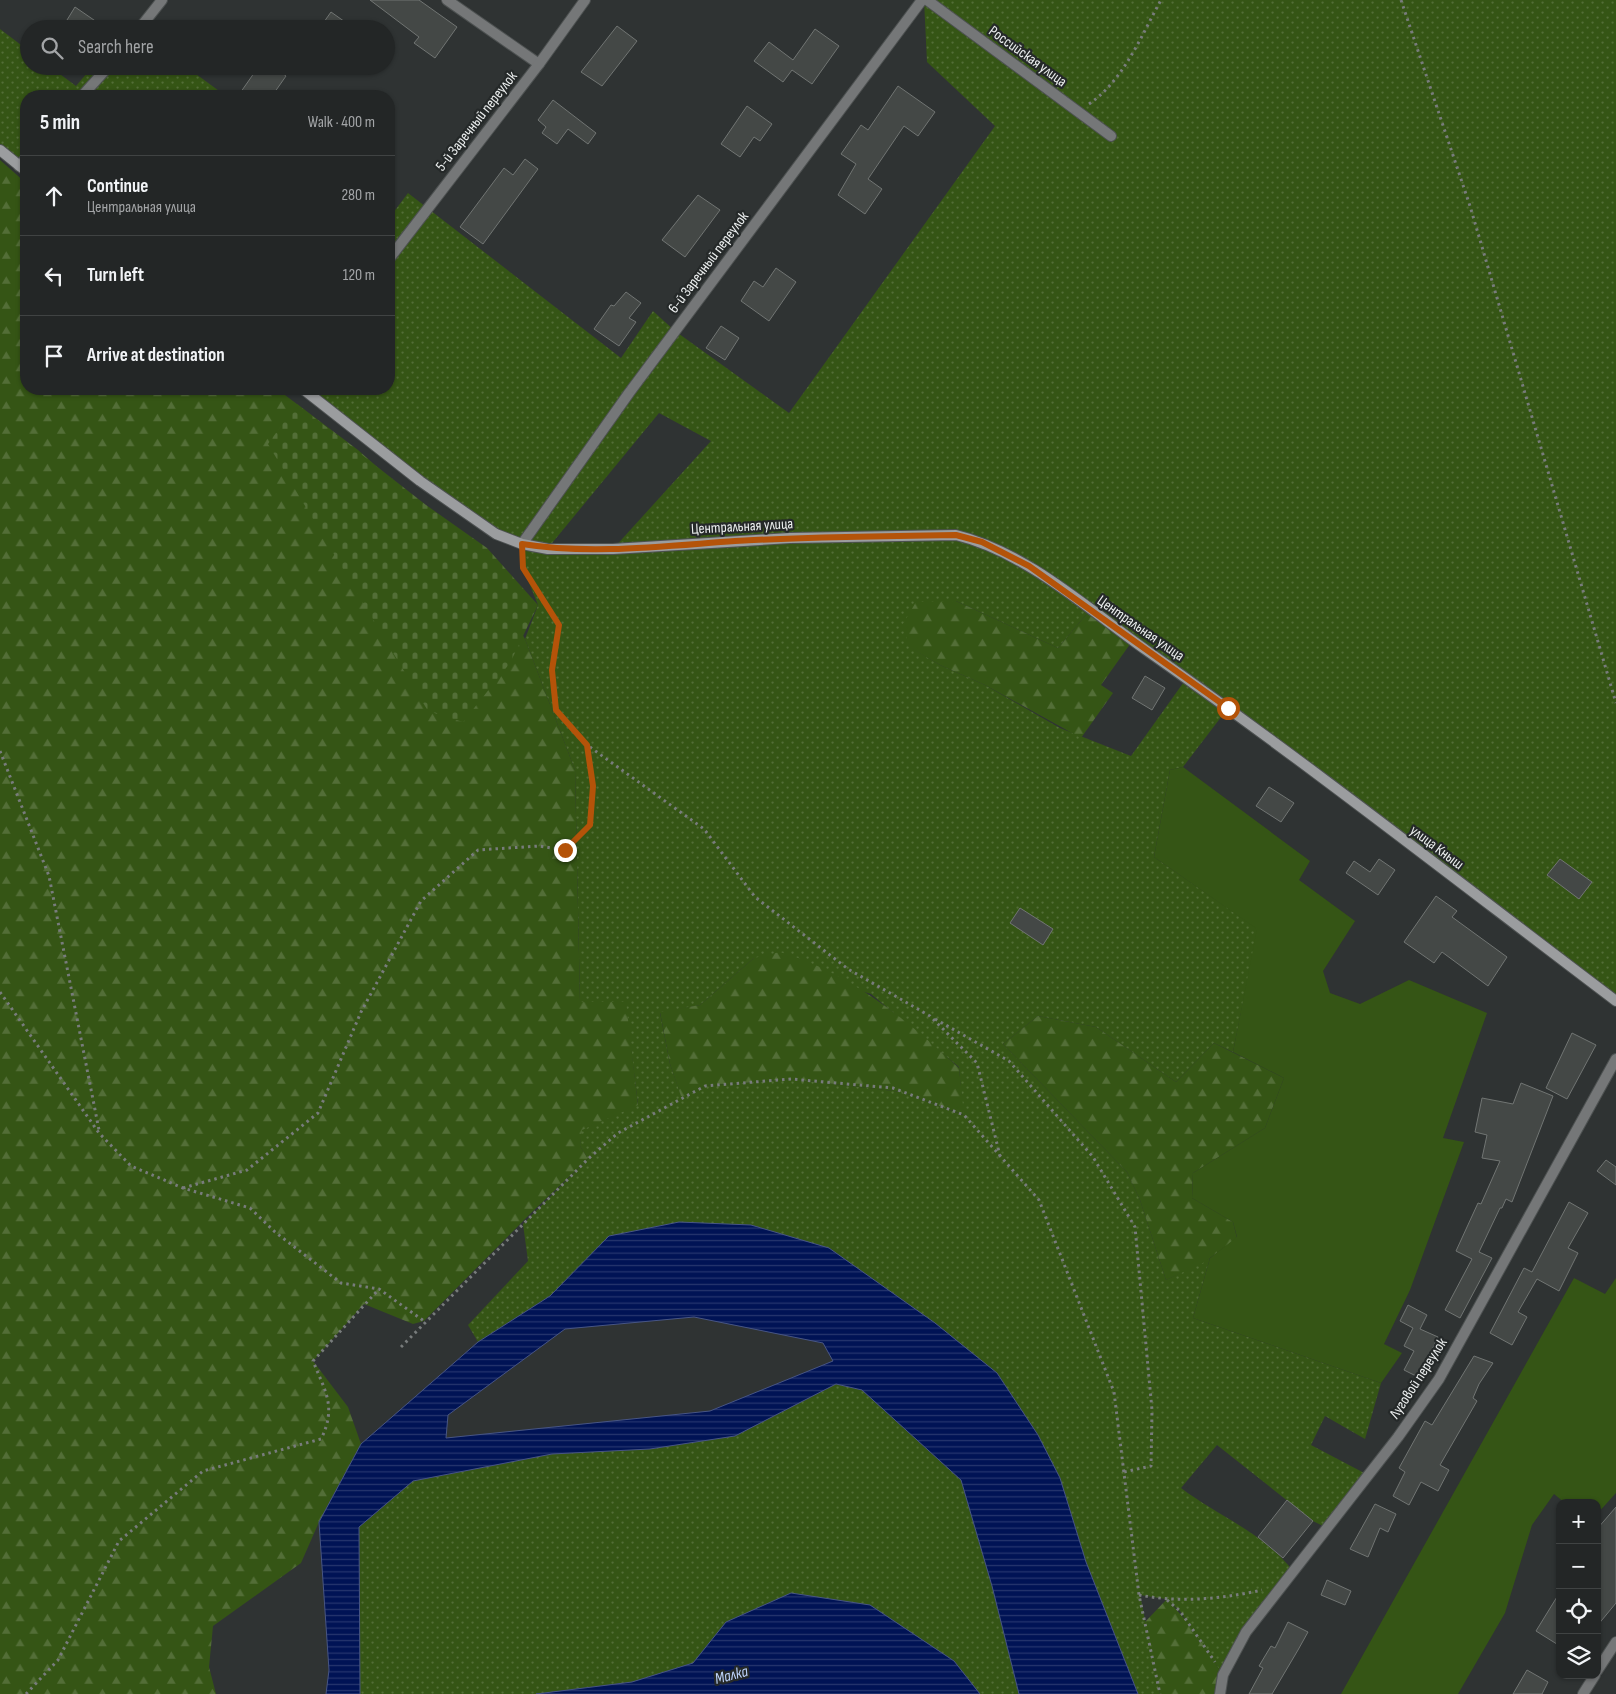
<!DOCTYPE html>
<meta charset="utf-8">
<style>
:root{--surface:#232626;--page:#2f3232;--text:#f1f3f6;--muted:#a3a5a7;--line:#404343}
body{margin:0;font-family:"Sofia Sans Condensed",sans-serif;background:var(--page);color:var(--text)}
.controls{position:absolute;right:15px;bottom:15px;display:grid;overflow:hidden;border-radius:10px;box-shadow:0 1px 4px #0004}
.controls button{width:45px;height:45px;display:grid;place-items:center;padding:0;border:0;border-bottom:1px solid var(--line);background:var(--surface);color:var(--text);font:25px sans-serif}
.stop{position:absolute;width:15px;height:15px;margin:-11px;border:4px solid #b45309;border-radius:50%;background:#fff}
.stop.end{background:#b45309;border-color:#fff;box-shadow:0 1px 5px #0008}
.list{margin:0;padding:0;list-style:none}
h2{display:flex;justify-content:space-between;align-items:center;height:65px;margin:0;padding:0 20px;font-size:21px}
h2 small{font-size:16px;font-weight:400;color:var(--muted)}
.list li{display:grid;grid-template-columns:32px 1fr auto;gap:15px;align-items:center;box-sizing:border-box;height:80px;padding:0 20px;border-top:1px solid var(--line)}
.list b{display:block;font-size:19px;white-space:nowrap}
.list p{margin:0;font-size:16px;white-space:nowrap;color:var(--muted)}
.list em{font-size:16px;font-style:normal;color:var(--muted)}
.icon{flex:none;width:28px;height:28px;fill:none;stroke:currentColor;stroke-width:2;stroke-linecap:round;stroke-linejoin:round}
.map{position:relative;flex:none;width:1616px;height:1694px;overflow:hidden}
.search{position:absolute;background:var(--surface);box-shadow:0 1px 4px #0004;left:20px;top:20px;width:375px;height:55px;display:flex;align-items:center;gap:12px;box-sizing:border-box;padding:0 18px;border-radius:28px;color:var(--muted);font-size:19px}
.panel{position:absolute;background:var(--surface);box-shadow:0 1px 4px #0004;left:20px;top:90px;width:375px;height:305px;border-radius:20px}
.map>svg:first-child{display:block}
.grass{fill:url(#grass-dots);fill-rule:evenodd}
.forest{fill:url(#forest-firs)}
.cemetery{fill:url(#cemetery-stones)}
.garden{fill:#355515}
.water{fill:url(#water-rules);stroke:#475584;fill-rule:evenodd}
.building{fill:#444846;stroke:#717573}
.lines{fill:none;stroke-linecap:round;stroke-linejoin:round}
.street-casing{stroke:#4d5151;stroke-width:12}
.secondary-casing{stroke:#4d5151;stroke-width:12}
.path{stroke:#787c7c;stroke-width:3;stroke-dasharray:2.5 4;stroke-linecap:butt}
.street{stroke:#757778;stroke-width:10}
.secondary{stroke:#9b9d9f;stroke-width:10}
.route{stroke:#b45309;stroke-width:6}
.labels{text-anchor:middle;stroke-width:4.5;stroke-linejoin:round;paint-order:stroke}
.street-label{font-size:15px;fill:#edf0f0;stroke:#252929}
.water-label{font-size:16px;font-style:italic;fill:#bed4fc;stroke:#252929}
</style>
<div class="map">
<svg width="1616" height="1694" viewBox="0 0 1616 1694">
<defs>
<pattern id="grass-dots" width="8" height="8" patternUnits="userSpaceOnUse" patternTransform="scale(1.25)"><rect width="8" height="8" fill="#355515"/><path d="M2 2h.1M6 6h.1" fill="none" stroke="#536e37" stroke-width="1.8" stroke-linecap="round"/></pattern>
<pattern id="forest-firs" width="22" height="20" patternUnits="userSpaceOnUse" patternTransform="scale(1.25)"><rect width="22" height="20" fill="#355515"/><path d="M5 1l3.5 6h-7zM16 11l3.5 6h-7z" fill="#536e37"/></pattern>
<pattern id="cemetery-stones" width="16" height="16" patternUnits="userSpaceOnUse" patternTransform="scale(1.25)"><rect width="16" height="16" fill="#355515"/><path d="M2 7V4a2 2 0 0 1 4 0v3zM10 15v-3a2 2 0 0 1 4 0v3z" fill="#536e37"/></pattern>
<pattern id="water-rules" width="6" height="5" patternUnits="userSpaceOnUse" patternTransform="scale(1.25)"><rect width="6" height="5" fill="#001355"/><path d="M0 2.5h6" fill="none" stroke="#26366e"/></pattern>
</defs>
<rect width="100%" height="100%" fill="#2f3333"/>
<g class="grass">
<path d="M924 0H1616V1001L1228 708 1183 767 1170 770 1154 857 1258 929 1233 1052 1214 1043 1176 1082 1096 1027 1038 1016 1003 1044 1127 1172 1140 1200 1166 1280 1210 1258 1193 1318 1381 1383 1365 1439 1325 1416 1311 1445 1368 1475 1327 1528 1313 1521 1217 1445 1181 1488C1218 1516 1264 1533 1293 1571L1246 1632 1223 1675 1180 1611 1166 1599 1140 1595 1160 1694H1138L1086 1562 1060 1478 1038 1435 997 1373 610 1236 550 1296 478 1342 468 1325 528 1261 523 1224 588 1159 580 1146 581 1130 638 1104 625 1002H580L575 770 525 639 538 605 523 568 522 544 496 534 303 389H389V216L390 217 408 193 621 358 653 311 675 331 789 413 995 126 927 62ZM659 413 711 441 613 549 548 548ZM956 601 1058 648 1090 610 1186 679 1131 756 1060 728 985 685 940 665 910 647ZM754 958 871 994 959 1067 963 1115 902 1092 791 1079 705 1086 682 1098 670 1064 660 1013 700 1005Z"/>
<polygon points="0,29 29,51 29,66 49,66 76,86 93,66 185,66 226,96 26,96 26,171 0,150"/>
<polygon points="836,1384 862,1390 961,1480 993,1586 1019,1694 980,1694 954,1661 726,1622 693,1663 632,1682 536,1694 360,1694 359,1527 413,1481 552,1454 650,1449 735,1436"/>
</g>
<g class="forest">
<polygon points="0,160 26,183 26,389 277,389 358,450 483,561 525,639 575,770 580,1002 626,1002 638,1105 582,1130 580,1146 588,1159 531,1213 424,1321 413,1324 364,1304 313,1361 348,1407 361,1444 319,1522 301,1563 213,1626 209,1667 216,1694 0,1694"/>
<polygon points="956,601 1058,648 1090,610 1133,640 1101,685 1113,693 1081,738 985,685 940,665 909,647 903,624 916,602"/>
<path d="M780 952C850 973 906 1019 959 1068L964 1115 902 1092 791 1079 705 1086 682 1099 670 1064 660 1012 700 1005 754 958Z"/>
<polygon points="1038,1016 1096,1027 1176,1082 1214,1043 1284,1078 1265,1128 1193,1173 1192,1198 1233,1222 1237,1238 1203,1263 1166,1280 1140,1200 1127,1172 1003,1044"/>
<polygon points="1167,1599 1189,1624 1223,1675 1220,1694 1160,1694 1145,1622"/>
</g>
<polygon class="cemetery" points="297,404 426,505 487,548 538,605 510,663 463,722 428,711 268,444"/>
<g class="garden">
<polygon points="1183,767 1310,861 1299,880 1355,921 1323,971 1330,993 1360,1004 1409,980 1487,1013 1443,1138 1464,1142 1410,1290 1384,1344 1402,1353 1381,1383 1193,1318 1210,1258 1237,1237 1233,1222 1192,1198 1193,1173 1265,1128 1284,1078 1233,1052 1257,929 1154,857 1170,770"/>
<polygon points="1574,1278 1605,1294 1616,1278 1616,1493 1597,1514 1597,1503 1565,1503 1554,1494 1532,1525 1505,1613 1458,1694 1341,1694"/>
</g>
<g class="water">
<path d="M679 1222 751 1225 829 1248 935 1323 997 1373 1038 1435 1060 1478 1086 1562 1138 1694H1019L992 1586 961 1480 862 1390 836 1384 735 1436 650 1449 552 1454 413 1481 359 1527 360 1694H326L329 1670 319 1522 361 1444 478 1342 550 1296 609 1236ZM694 1317 823 1343 833 1361 710 1411 446 1438 448 1415 565 1329Z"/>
<polygon points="791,1593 870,1605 954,1661 980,1694 536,1694 632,1682 693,1663 726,1622"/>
</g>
<g class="building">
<polygon points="370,0 419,0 457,27 435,58 414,43 419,37"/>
<polygon points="75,7 107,29 80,29 67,20"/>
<polygon points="331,12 355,29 319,29"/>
<polygon points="617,26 637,41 602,86 581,72"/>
<polygon points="815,29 839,46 812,84 792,70 783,82 754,61 769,42 793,60"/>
<polygon points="259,66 273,66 286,76 272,96 238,96"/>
<polygon points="898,86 935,112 918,136 904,126 868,179 882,189 865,214 838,195 856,164 841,154 861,125 868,130"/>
<polygon points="553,100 596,133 588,144 568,129 557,144 542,133 546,127 538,120"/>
<polygon points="747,106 772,124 760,141 754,137 740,157 721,144"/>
<polygon points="525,159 538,169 483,244 460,227 504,168 513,175"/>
<polygon points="698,195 720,210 685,257 662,240"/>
<polygon points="776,268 796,282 769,321 741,301 754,281 763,287"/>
<polygon points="626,292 641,303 629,318 636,322 619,346 594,329 611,305 614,306"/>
<polygon points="721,326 739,338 725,360 706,348"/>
<polygon points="1145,676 1165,688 1152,710 1132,698"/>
<polygon points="1269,787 1294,803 1281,822 1256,806"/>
<polygon points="1379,859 1395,870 1378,895 1346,873 1354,861 1370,872"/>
<polygon points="1560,859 1592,882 1579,899 1547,875"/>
<polygon points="1436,896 1457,911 1452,917 1507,957 1488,986 1442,952 1434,963 1404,942"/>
<polygon points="1020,908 1053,929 1043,945 1010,923"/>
<polygon points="1572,1033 1596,1045 1567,1099 1546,1088"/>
<polygon points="1521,1083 1553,1096 1512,1202 1506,1199 1502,1208 1500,1208 1479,1252 1492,1258 1460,1318 1445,1310 1472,1259 1456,1251 1478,1203 1481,1204 1500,1161 1482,1158 1487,1135 1475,1132 1482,1098 1513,1104"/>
<polygon points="1606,1160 1616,1167 1616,1185 1597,1171"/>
<polygon points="1569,1202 1588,1213 1568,1248 1578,1253 1559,1291 1537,1279 1518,1312 1527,1317 1512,1345 1490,1333 1524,1268 1532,1272"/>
<polygon points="1408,1305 1427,1315 1420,1329 1438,1337 1426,1362 1429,1364 1422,1379 1404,1370 1414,1351 1404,1346 1413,1328 1400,1321"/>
<polygon points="1474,1356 1493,1363 1479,1384 1473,1398 1477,1401 1440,1465 1449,1470 1438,1491 1421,1482 1409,1505 1393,1496 1405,1472 1399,1468 1425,1421 1432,1425"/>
<polygon points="1287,1500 1313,1521 1283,1558 1258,1537"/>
<polygon points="1375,1504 1396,1514 1388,1532 1380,1528 1368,1557 1350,1549"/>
<polygon points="1616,1507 1616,1603 1597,1626 1597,1529"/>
<polygon points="1327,1580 1351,1591 1345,1605 1321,1595"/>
<polygon points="1560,1592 1560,1646 1536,1631"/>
<polygon points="1288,1622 1308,1632 1298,1650 1272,1694 1249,1694 1263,1668 1259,1666 1271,1646 1275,1648"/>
<polygon points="1527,1670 1548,1682 1542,1694 1513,1694"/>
</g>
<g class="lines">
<defs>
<g id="street">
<polyline points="447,0 539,64"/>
<polyline points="927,0 1111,136"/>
<polyline points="139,29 162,0"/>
<polyline points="82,96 109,66"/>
<polyline points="19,166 26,158"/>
<polyline points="389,259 539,64 585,0"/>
<polyline points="522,544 629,393 922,0"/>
<polyline points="1597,1671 1616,1642"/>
<polyline points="1220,1694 1223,1675 1246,1632 1398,1437 1439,1379 1616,1059"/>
<polyline points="1583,1694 1595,1675"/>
</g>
<g id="secondary">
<polyline points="0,150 26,171"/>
<path d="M303 389 420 481 496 534 522 544 548 549H613L790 538 956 535C1026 552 1088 609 1146 650 1306 762 1460 883 1616 1001"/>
</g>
</defs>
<use href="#street" class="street-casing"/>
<use href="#secondary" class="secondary-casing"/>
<g class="path">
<polyline points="1401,0 1470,206 1616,703"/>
<path d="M1089 104C1124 80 1141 36 1161 0"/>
<polyline points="522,557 523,568 559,625 552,670 556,710 587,745 704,829 755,897 848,969 930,1016 977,1063 1000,1156"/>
<polyline points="0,751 49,876 99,1130"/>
<polyline points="0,992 99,1133 131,1166 183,1188 250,1208 275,1232 341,1283 379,1289 424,1321"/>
<polyline points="935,1019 1009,1061 1093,1157 1135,1227 1152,1410 1151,1466 1124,1472"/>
<polyline points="183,1188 247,1170 318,1113 361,1012 421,901 478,850 539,846 565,850 591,825 593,786 587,745"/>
<polyline points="401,1347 588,1159 618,1133 705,1086 791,1079 893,1088 964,1115 1039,1200 1114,1392 1139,1595 1160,1694"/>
<path d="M1139 1595C1181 1603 1221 1599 1262 1590"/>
<polyline points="1167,1600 1180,1611 1215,1662"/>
<path d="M26 1694 58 1660 119 1541 203 1471 321 1439C337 1407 325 1391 313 1361L379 1289"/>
</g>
<use href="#street" class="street"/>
<use href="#secondary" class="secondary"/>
</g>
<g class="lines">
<path class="route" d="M565 850 590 825 593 786 587 745 556 710 552 670 559 625 523 568 522 544C591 555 664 546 735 541 808 537 882 536 956 535L982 542 1029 566 1228 708"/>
</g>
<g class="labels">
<g class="street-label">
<text transform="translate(1028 56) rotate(36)" y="5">Российская улица</text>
<text transform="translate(476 121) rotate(-52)" y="5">5-й Заречный переулок</text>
<text transform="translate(708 262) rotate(-53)" y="5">6-й Заречный переулок</text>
<text transform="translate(742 526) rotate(-3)" y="5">Центральная улица</text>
<text transform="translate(1141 628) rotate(35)" y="5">Центральная улица</text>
<text transform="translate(1437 847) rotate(37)" y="5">улица Кныш</text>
<text transform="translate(1418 1378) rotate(-57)" y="5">Луговой переулок</text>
</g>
<g class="water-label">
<text transform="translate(731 1674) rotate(-14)" y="6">Малка</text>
</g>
</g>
</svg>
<div class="controls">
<button>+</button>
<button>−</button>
<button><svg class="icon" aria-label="locate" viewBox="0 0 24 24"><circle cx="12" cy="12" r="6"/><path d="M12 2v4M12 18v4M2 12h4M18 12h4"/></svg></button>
<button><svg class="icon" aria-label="layers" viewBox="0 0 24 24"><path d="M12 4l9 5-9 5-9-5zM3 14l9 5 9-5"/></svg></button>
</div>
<div class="stop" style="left:1228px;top:708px"></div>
<div class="stop end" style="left:565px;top:850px"></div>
<div class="search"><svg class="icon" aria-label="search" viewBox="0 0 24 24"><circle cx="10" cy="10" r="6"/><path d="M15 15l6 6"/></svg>Search here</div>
<section class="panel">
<h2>5 min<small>Walk · 400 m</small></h2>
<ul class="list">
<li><svg class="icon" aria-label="ahead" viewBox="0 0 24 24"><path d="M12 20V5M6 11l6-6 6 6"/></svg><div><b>Continue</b><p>Центральная улица</p></div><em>280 m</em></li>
<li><svg class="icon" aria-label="left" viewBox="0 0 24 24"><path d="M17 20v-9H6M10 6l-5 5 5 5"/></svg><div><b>Turn left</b></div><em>120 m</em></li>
<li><svg class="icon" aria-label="arrive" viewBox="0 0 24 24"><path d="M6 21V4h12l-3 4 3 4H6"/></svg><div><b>Arrive at destination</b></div></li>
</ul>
</section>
</div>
